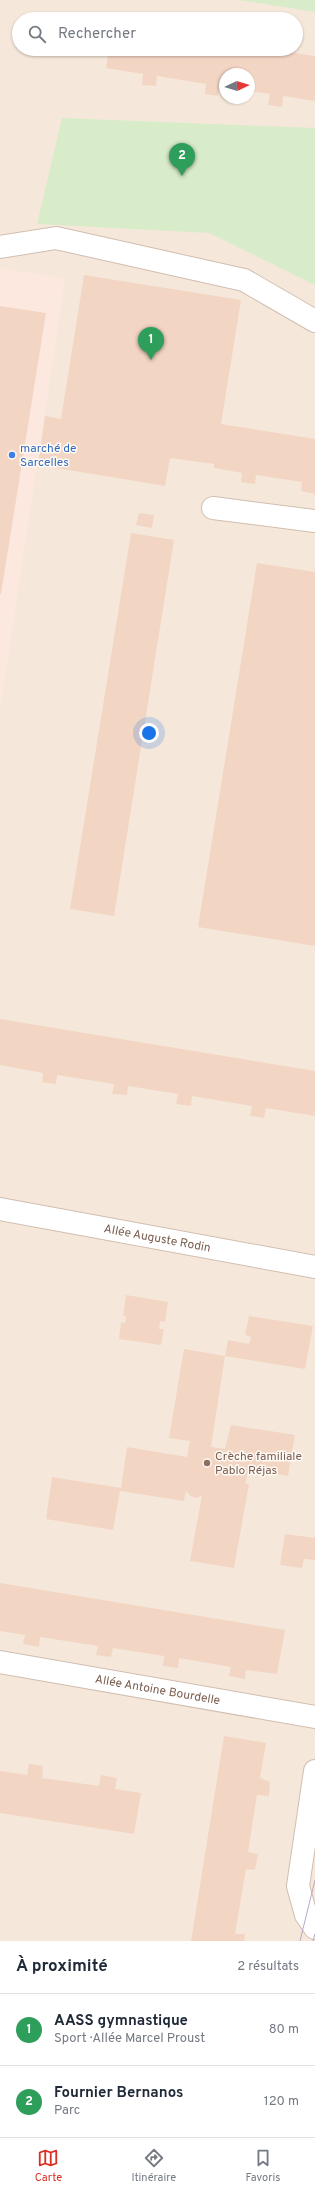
<!DOCTYPE html>
<html lang="fr">
<meta charset="utf-8">
<style>
:root{--surface:#fff;--page:#f6f6f7;--text:#1f2937;--muted:#747a83;--line:#e0e1e3;--accent:#d93025}
body{margin:0;font-family:Overpass,sans-serif;background:var(--page);color:var(--text)}
.compass{position:absolute;left:219px;top:68px;width:36px;height:36px;border-radius:50%;background:var(--surface);box-shadow:0 1px 3px #0004;rotate:86deg}
.you{position:absolute;left:149px;top:733px;width:14px;height:14px;margin:-10px;border:3px solid #fff;border-radius:50%;background:#1a73e8;box-shadow:0 0 0 6px #1a73e833}
.badge{display:grid;place-items:center;width:26px;height:26px;border-radius:50%;background:var(--accent);color:#fff;font-size:13px;font-weight:700}
.pin{position:absolute;translate:-50% -33px;filter:drop-shadow(0 1px 2px #0008)}
.pin::after{content:'';position:absolute;top:21px;width:14px;height:12px;background:inherit;clip-path:polygon(0 0,100% 0,50% 100%)}
.list{margin:0;padding:0;list-style:none}
h2{display:flex;justify-content:space-between;align-items:center;height:52px;margin:0;padding:0 16px;font-size:17px}
h2 small{font-size:13px;font-weight:400;color:var(--muted)}
.list li{display:grid;grid-template-columns:26px 1fr auto;gap:12px;align-items:center;box-sizing:border-box;height:72px;padding:0 16px;border-top:1px solid var(--line)}
.list b{display:block;font-size:15px;white-space:nowrap}
.list p{margin:0;font-size:13px;white-space:nowrap;color:var(--muted)}
.list em{font-size:13px;font-style:normal;color:var(--muted)}
.icon{flex:none;width:22px;height:22px;fill:none;stroke:currentColor;stroke-width:2;stroke-linecap:round;stroke-linejoin:round}
.map{position:relative;flex:none;width:315px;height:1941px;overflow:hidden}
.search{position:absolute;background:var(--surface);box-shadow:0 1px 3px #0004;left:12px;right:12px;top:12px;height:44px;display:flex;align-items:center;gap:10px;box-sizing:border-box;padding:0 14px;border-radius:22px;color:var(--muted);font-size:15px}
.sheet{height:196px;background:var(--surface)}
nav{display:flex;justify-content:space-around;align-items:center;box-sizing:border-box;height:56px;border-top:1px solid var(--line);background:var(--surface);font-size:11px;color:var(--muted)}
nav a{display:grid;justify-items:center;gap:2px}
nav .on{color:var(--accent)}
.map>svg:first-child{display:block}
.residential{fill:#f5e8da;fill-rule:evenodd}
.commercial{fill:#fde8e0}
.green{fill:#d8ecc9}
.building{fill:#f3d5c3}
.lines{fill:none;stroke-linecap:round;stroke-linejoin:round}
.minor-casing{stroke:#d1beb0;stroke-width:24}
.minor{stroke:#fff;stroke-width:22}
.tram{stroke:#b9a8c9;stroke-width:1}
.shop-dot{fill:#3f7fe0;stroke:#fffaf3;stroke-width:1.5}
.education-dot{fill:#8d6e63;stroke:#fffaf3;stroke-width:1.5}
.labels{text-anchor:middle;stroke-width:3;stroke-linejoin:round;paint-order:stroke}
.shop-label{font-size:12px;fill:#366cbe;stroke:#fffaf3;text-anchor:start}
.street-label{font-size:12px;fill:#7a5c4d;stroke:#fffaf3}
.education-label{font-size:12px;fill:#785e54;stroke:#fffaf3;text-anchor:start}
</style>
<div class="map">
<svg width="315" height="1941" viewBox="0 0 315 1941">
<rect width="100%" height="100%" fill="#fdf6ec"/>
<path class="residential" d="M0 0H315V1941H0ZM19 19H296V49H19ZM225 74H249V98H225Z"/>
<polygon class="commercial" points="0,268 65,279 0,710"/>
<g class="green">
<polygon points="239,0 315,0 315,12"/>
<polygon points="62,118 315,128 315,285 209,233 37,224"/>
</g>
<g class="building">
<polygon points="109,49 269,49 315,56 315,101 283,96 282,107 268,105 270,94 249,91 249,74 225,74 225,87 220,86 218,96 205,94 206,84 157,76 156,86 142,85 143,74 106,68"/>
<polygon points="84,275 241,300 221,424 315,439 315,494 301,491 302,482 256,475 255,484 241,482 242,473 214,468 214,464 170,458 165,486 38,465 45,416 61,419"/>
<polygon points="0,306 46,313 1,594 0,594"/>
<polygon points="139,513 154,515 152,528 136,525"/>
<polygon points="131,533 174,540 114,916 70,909"/>
<polygon points="257,563 315,572 315,946 198,927"/>
<polygon points="0,1019 315,1071 315,1116 266,1108 264,1118 250,1116 252,1106 192,1096 191,1106 176,1104 178,1094 128,1086 127,1095 112,1094 114,1084 57,1075 56,1084 42,1082 43,1073 0,1065"/>
<polygon points="126,1295 168,1302 165,1322 160,1321 159,1329 164,1329 161,1345 119,1339 121,1322 125,1323 126,1317 123,1316"/>
<polygon points="249,1316 313,1326 305,1369 225,1356 228,1340 249,1344 251,1337 245,1335"/>
<polygon points="184,1349 225,1356 211,1447 225,1449 231,1425 295,1435 288,1476 249,1469 245,1484 249,1484 234,1568 190,1561 202,1495 197,1498 192,1497 186,1491 184,1501 120,1491 113,1530 46,1519 52,1477 121,1488 127,1447 187,1457 190,1441 169,1438"/>
<polygon points="285,1534 315,1538 315,1560 304,1559 302,1568 280,1565"/>
<polygon points="0,1583 285,1630 277,1674 246,1670 245,1679 229,1676 231,1667 179,1658 178,1668 163,1666 164,1656 113,1648 111,1657 96,1655 98,1646 40,1637 39,1647 23,1644 25,1635 0,1631"/>
<polygon points="224,1736 266,1743 260,1778 270,1782 269,1796 257,1795 248,1852 258,1854 255,1870 246,1869 235,1934 245,1934 244,1941 191,1941"/>
<polygon points="29,1764 43,1766 42,1778 99,1786 101,1775 117,1778 115,1789 141,1793 134,1834 0,1813 0,1771 27,1775"/>
</g>
<g class="lines">
<defs>
<g id="minor">
<polyline points="0,247 56,238 244,280 315,321"/>
<polyline points="213,508 315,521"/>
<path id="s1" d="M0 1209 315 1267"/>
<path id="s2" d="M0 1662 315 1717"/>
<polyline points="315,1771 298,1886 306,1915 315,1928"/>
</g>
</defs>
<use href="#minor" class="minor-casing"/>
<use href="#minor" class="minor"/>
<g class="tram">
<polyline points="300,1941 315,1880"/>
<polyline points="313,1941 315,1934"/>
</g>
</g>
<circle class="shop-dot" cx="12" cy="455" r="4"/>
<circle class="education-dot" cx="207" cy="1463" r="4"/>
<g class="labels">
<g class="shop-label">
<text x="20" y="452">marché de<tspan x="20" dy="14">Sarcelles</tspan></text>
</g>
<g class="street-label">
<text dy="4" stroke="none"><textPath href="#s1" startOffset="160">Allée Auguste Rodin</textPath></text>
<text dy="4" stroke="none"><textPath href="#s2" startOffset="160">Allée Antoine Bourdelle</textPath></text>
</g>
<g class="education-label">
<text x="215" y="1460">Crèche familiale<tspan x="215" dy="14">Pablo Réjas</tspan></text>
</g>
</g>
</svg>
<svg class="compass" viewBox="-18 -18 36 36"><path d="M0-13l5 13h-10z" fill="#e53935"/><path d="M0 13l5-13h-10z" fill="#747a83"/></svg>
<div class="you"></div>
<div class="pin badge" style="left:151px;top:360px;background:#2e9e5b">1</div>
<div class="pin badge" style="left:182px;top:176px;background:#2e9e5b">2</div>
<div class="search"><svg class="icon" aria-label="search" viewBox="0 0 24 24"><circle cx="10" cy="10" r="6"/><path d="M15 15l6 6"/></svg>Rechercher</div>
</div>
<section class="sheet">
<h2>À proximité<small>2 résultats</small></h2>
<ul class="list">
<li><span class="badge" style="background:#2e9e5b">1</span><div><b>AASS gymnastique</b><p>Sport · Allée Marcel Proust</p></div><em>80 m</em></li>
<li><span class="badge" style="background:#2e9e5b">2</span><div><b>Fournier Bernanos</b><p>Parc</p></div><em>120 m</em></li>
</ul>
</section>
<nav>
<a class="on"><svg class="icon" aria-label="map" viewBox="0 0 24 24"><path d="M3 6l6-2 6 2 6-2v14l-6 2-6-2-6 2zM9 4v14M15 6v14"/></svg>Carte</a>
<a><svg class="icon" aria-label="directions" viewBox="0 0 24 24"><path d="M12 3l9 9-9 9-9-9zM9 14v-3h6M13 9l2 2-2 2"/></svg>Itinéraire</a>
<a><svg class="icon" aria-label="saved" viewBox="0 0 24 24"><path d="M7 4h10v16l-5-4-5 4z"/></svg>Favoris</a>
</nav>
